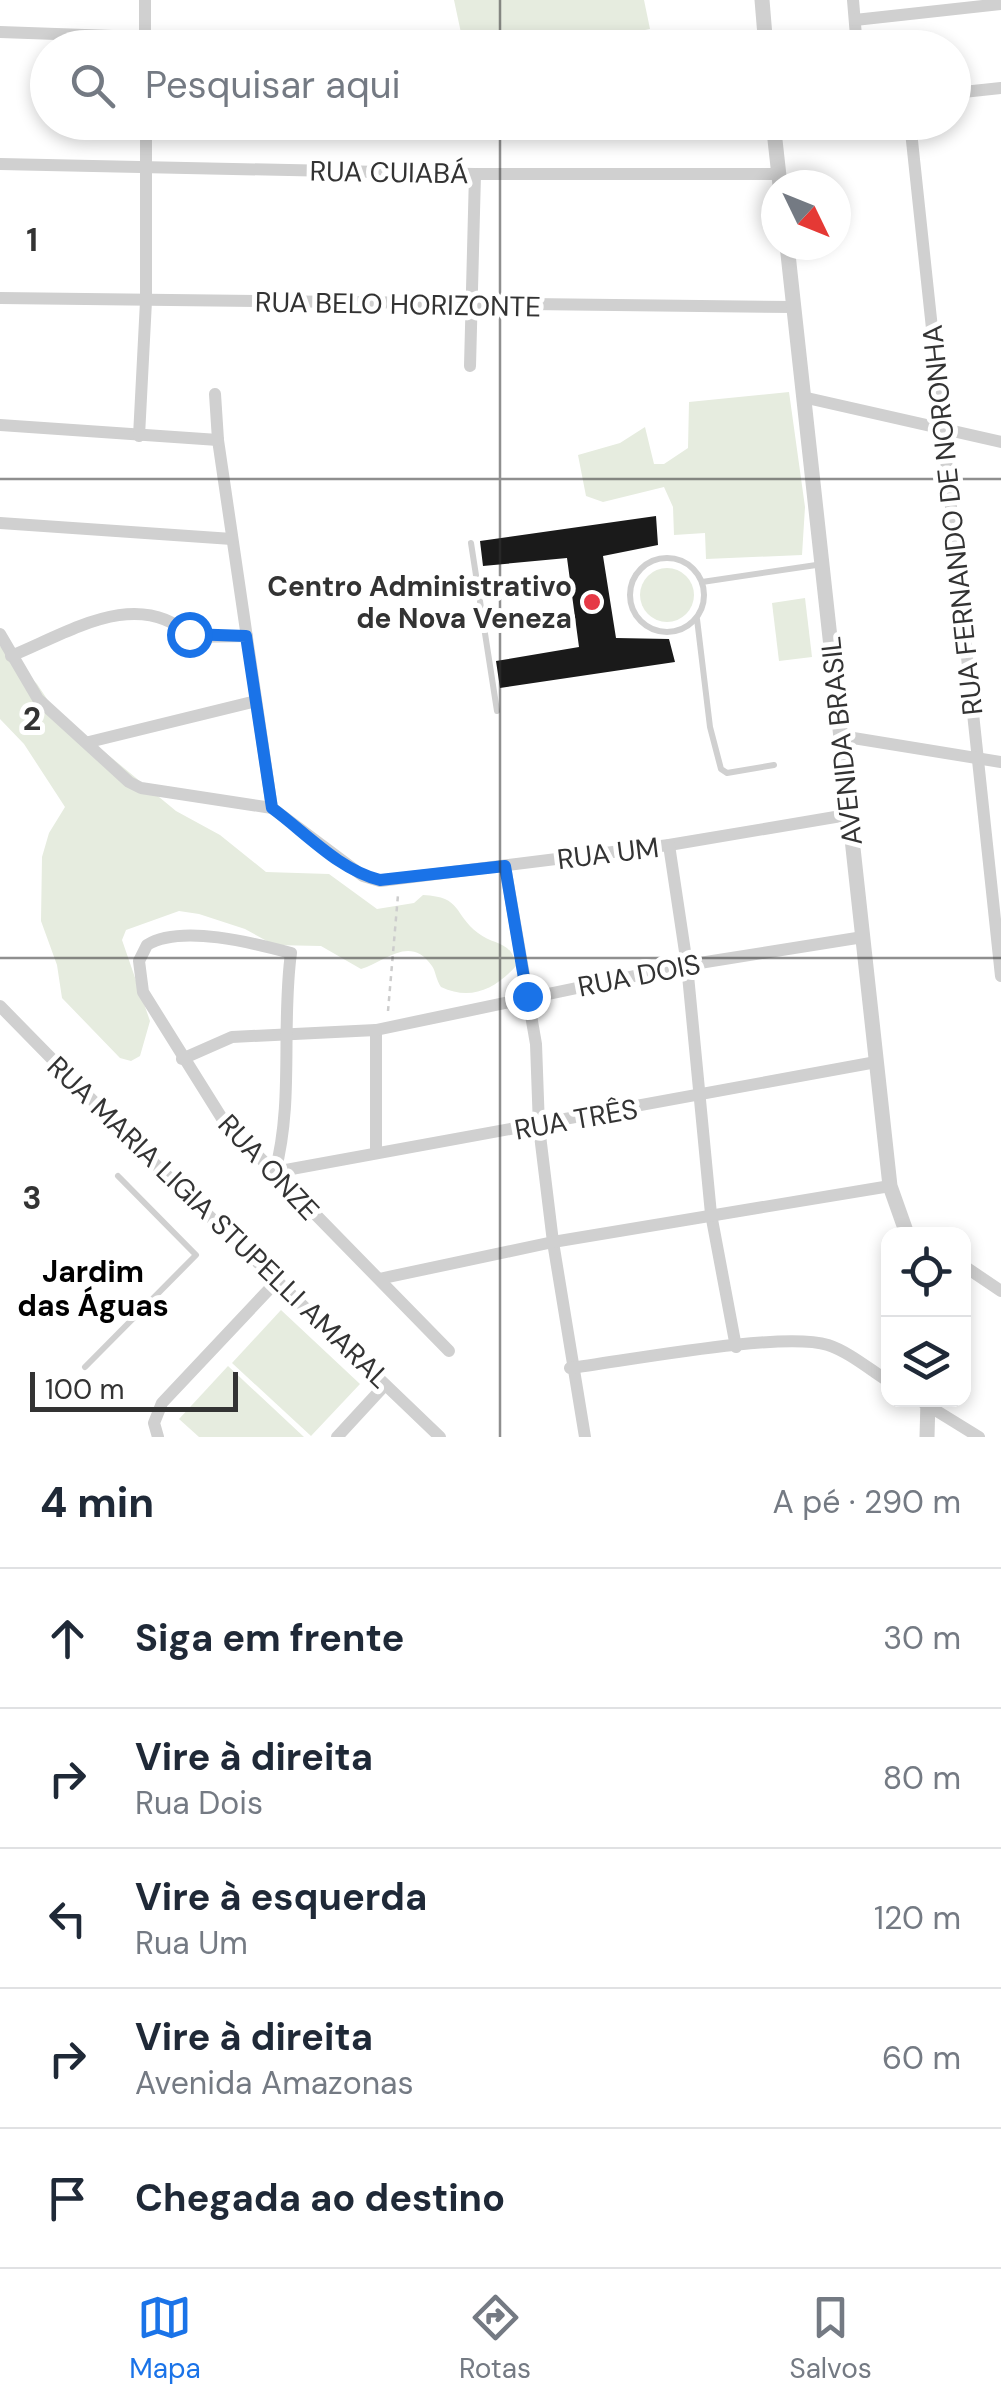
<!DOCTYPE html>
<html lang="pt">
<meta charset="utf-8">
<style>
:root{--surface:#fff;--page:#f6f6f7;--text:#1f2937;--muted:#747a83;--line:#e0e1e3;--accent:#1a73e8}
body{margin:0;font-family:"DM Sans",sans-serif;background:var(--page);color:var(--text)}
.controls{position:absolute;right:30px;bottom:30px;display:grid;overflow:hidden;border-radius:20px;box-shadow:0 5px 15px #0003}
.controls button{width:90px;height:90px;display:grid;place-items:center;padding:0;border:0;border-bottom:2px solid var(--line);background:var(--surface);color:var(--text);font:50px sans-serif}
.compass{position:absolute;left:761px;top:170px;width:90px;height:90px;border-radius:50%;background:var(--surface);box-shadow:0 5px 15px #0003;rotate:133deg}
.scale{position:absolute;left:30px;bottom:25px;width:208px;box-sizing:border-box;padding-left:10px;border:5px solid #333;border-top:0;font-size:28px;line-height:35px;white-space:nowrap;color:#333;-webkit-text-stroke:8px #fff;paint-order:stroke}
.stop{position:absolute;width:30px;height:30px;margin:-22px;border:8px solid #1a73e8;border-radius:50%;background:#fff}
.stop.end{background:#1a73e8;border-color:#fff;box-shadow:0 2px 10px #0008}
.list{margin:0;padding:0;list-style:none}
h2{display:flex;justify-content:space-between;align-items:center;height:130px;margin:0;padding:0 40px;font-size:42px}
h2 small{font-size:32px;font-weight:400;color:var(--muted)}
.list li{display:grid;grid-template-columns:65px 1fr auto;gap:30px;align-items:center;box-sizing:border-box;height:140px;padding:0 40px;border-top:2px solid var(--line)}
.list b{display:block;font-size:38px;white-space:nowrap}
.list p{margin:0;font-size:32px;white-space:nowrap;color:var(--muted)}
.list em{font-size:32px;font-style:normal;color:var(--muted)}
.icon{flex:none;width:55px;height:55px;fill:none;stroke:currentColor;stroke-width:2;stroke-linecap:round;stroke-linejoin:round}
.map{position:relative;flex:none;width:1001px;height:1437px;overflow:hidden}
.search{position:absolute;background:var(--surface);box-shadow:0 5px 15px #0003;left:30px;right:30px;top:30px;height:110px;display:flex;align-items:center;gap:25px;box-sizing:border-box;padding:0 35px;border-radius:55px;color:var(--muted);font-size:38px}
.sheet{height:830px;background:var(--surface)}
nav{display:flex;justify-content:space-around;align-items:center;box-sizing:border-box;height:140px;border-top:2px solid var(--line);background:var(--surface);font-size:28px;color:var(--muted)}
nav a{display:grid;justify-items:center;gap:5px}
nav .on{color:var(--accent)}
.map>svg:first-child{display:block}
.green{fill:#e6ecdf}
.building{fill:#1a1a1a}
.lines{fill:none;stroke-linecap:round;stroke-linejoin:round}
.path{stroke:#cdcdcd;stroke-width:2.5;stroke-dasharray:5 5;stroke-linecap:butt}
.service{stroke:#d0d0d0;stroke-width:6}
.minor{stroke:#d0d0d0;stroke-width:12}
.tertiary{stroke:#d0d0d0;stroke-width:15}
.route{stroke:#1a73e8;stroke-width:12}
.grid{fill:none;stroke:#333;stroke-width:2.5;stroke-opacity:0.55}
.poi-dot{fill:#e63946;stroke:#fff;stroke-width:4}
.labels{text-anchor:middle;stroke-width:10;stroke-linejoin:round;paint-order:stroke}
.street-label{font-size:28px;fill:#333;stroke:#fff}
.poi-label{font-size:28px;font-weight:bold;fill:#333;stroke:#fff;text-anchor:end}
.neighbourhood-label{font-size:30px;font-weight:bold;fill:#000;stroke:#fff}
.grid-label{font-size:32px;text-anchor:middle;font-weight:bold;fill:#333;stroke:#fff;stroke-width:10;stroke-linejoin:round;paint-order:stroke}
</style>
<div class="map">
<svg width="1001" height="1437" viewBox="0 0 1001 1437">
<rect width="100%" height="100%" fill="#fff"/>
<g class="green">
<polygon points="454,0 644,0 650,29 555,47 464,47"/>
<polygon points="789,392 805,507 802,555 706,559 705,533 674,535 673,507 664,487 603,502 586,496 578,455 620,443 645,427 654,464 664,464 688,448 689,402"/>
<circle cx="667" cy="595" r="27"/>
<polygon points="805,598 812,657 779,661 772,603"/>
<path d="M0 646 37 684 55 711 176 811 220 835 266 872 329 874 377 909 414 903 423 895C463 897 453 914 478 933 494 946 512 940 516 966 495 989 471 1001 441 987 436 980 436 972 432 966 410 934 385 962 361 969L321 946 274 945 245 929 199 914 179 911 126 930 122 940 150 1021 140 1056 131 1061 120 1058 62 998 57 965 41 921 42 857 49 833 65 807 24 744 0 719Z"/>
<polygon points="281,1310 360,1384 311,1436 232,1363"/>
<polygon points="228,1366 304,1437 199,1437 179,1419"/>
</g>
<polygon class="building" points="656,516 658,545 603,556 616,638 669,639 675,662 500,688 496,661 579,647 567,558 483,566 480,541"/>
<g class="lines">
<polyline class="path" points="388,1011 398,895"/>
<g class="service">
<polyline points="471,543 497,711"/>
<circle cx="667" cy="595" r="37"/>
<polyline points="702,582 823,564"/>
<polyline points="697,619 710,727 721,769 727,773 774,765"/>
<polyline points="85,1367 196,1255 118,1176"/>
</g>
<g class="minor">
<polyline points="853,0 857,48"/>
<polyline points="855,20 1001,4"/>
<polyline points="0,32 226,40 401,37"/>
<polyline points="145,48 145,0"/>
<polyline points="954,93 1001,88"/>
<polyline points="910,122 1001,976"/>
<polyline points="0,164 475,174 778,174"/>
<polyline points="0,298 795,307"/>
<polyline points="470,366 475,174"/>
<polyline points="215,394 218,440 272,808"/>
<polyline points="807,398 1001,442"/>
<polyline points="0,425 218,440"/>
<polyline points="139,436 146,301 146,122"/>
<polyline points="0,523 232,539"/>
<polyline points="0,634 38,699 129,782 141,788 272,808 363,876 380,881 669,845 847,815"/>
<path d="M11 656C70 632 138 586 192 637L247 636"/>
<polyline points="841,736 1001,762"/>
<polyline points="89,742 256,701"/>
<polyline points="669,845 687,965 711,1214 736,1347"/>
<polyline points="505,866 536,1044 539,1127 553,1242 585,1437"/>
<polyline points="0,1006 154,1163 440,1437"/>
<polyline points="376,1030 376,1152"/>
<polyline points="182,1059 232,1037 376,1030 687,965 863,937"/>
<polyline points="964,1266 1001,1291"/>
<polyline points="379,1279 553,1242 890,1186"/>
<path d="M449 1351 223 1120 143 992 139 961 147 945C181 924 254 943 291 953 281 1026 294 1101 275 1172L876 1062"/>
<path d="M570 1368C626 1361 781 1331 828 1345 849 1352 869 1369 888 1381"/>
<polyline points="919,1400 979,1437"/>
<polyline points="158,1437 154,1423 162,1403 276,1282"/>
<polyline points="337,1437 385,1385"/>
</g>
<g class="tertiary">
<polyline points="762,0 766,48"/>
<polyline points="773,122 780,185"/>
<polyline points="787,245 890,1186 907,1234"/>
<polyline points="927,1437 928,1400"/>
</g>
</g>
<g class="lines">
<path class="route" d="M189 634 246 636 272 808C306 833 339 870 380 880L505 866 527 996"/>
</g>
<path class="grid" d="M500 0V48M500 122V1437M0 479H1001M0 958H1001"/>
<circle class="poi-dot" cx="592" cy="602" r="10"/>
<g class="labels">
<g class="street-label">
<text transform="translate(389 172) rotate(1)" y="10">RUA CUIABÁ</text>
<text transform="translate(398 304) rotate(1)" y="10">RUA BELO HORIZONTE</text>
<text transform="translate(952 520) rotate(-96)" y="10">RUA FERNANDO DE NORONHA</text>
<text transform="translate(841 741) rotate(-96)" y="10">AVENIDA BRASIL</text>
<text transform="translate(608 853) rotate(-7)" y="10">RUA UM</text>
<text transform="translate(639 975) rotate(-11)" y="10">RUA DOIS</text>
<text transform="translate(576 1119) rotate(-10)" y="10">RUA TRÊS</text>
<text transform="translate(269 1167) rotate(47)" y="10">RUA ONZE</text>
<text transform="translate(219 1222) rotate(44)" y="10">RUA MARIA LIGIA STUPELLI AMARAL</text>
</g>
<g class="poi-label">
<text x="572" y="596">Centro Administrativo<tspan x="572" dy="32">de Nova Veneza</tspan></text>
</g>
<g class="neighbourhood-label">
<text x="93" y="1282">Jardim<tspan x="93" dy="34">das Águas</tspan></text>
</g>
</g>
<g class="grid-label">
<text x="32" y="251">1</text>
<text x="32" y="730">2</text>
<text x="32" y="1209">3</text>
</g>
</svg>
<div class="controls">
<button><svg class="icon" aria-label="locate" viewBox="0 0 24 24"><circle cx="12" cy="12" r="6"/><path d="M12 2v4M12 18v4M2 12h4M18 12h4"/></svg></button>
<button><svg class="icon" aria-label="layers" viewBox="0 0 24 24"><path d="M12 4l9 5-9 5-9-5zM3 14l9 5 9-5"/></svg></button>
</div>
<svg class="compass" viewBox="-18 -18 36 36"><path d="M0-13l5 13h-10z" fill="#e53935"/><path d="M0 13l5-13h-10z" fill="#747a83"/></svg>
<div class="scale">100 m</div>
<div class="stop" style="left:189px;top:634px"></div>
<div class="stop end" style="left:527px;top:996px"></div>
<div class="search"><svg class="icon" aria-label="search" viewBox="0 0 24 24"><circle cx="10" cy="10" r="6"/><path d="M15 15l6 6"/></svg>Pesquisar aqui</div>
</div>
<section class="sheet">
<h2>4 min<small>A pé · 290 m</small></h2>
<ul class="list">
<li><svg class="icon" aria-label="ahead" viewBox="0 0 24 24"><path d="M12 20V5M6 11l6-6 6 6"/></svg><div><b>Siga em frente</b></div><em>30 m</em></li>
<li><svg class="icon" aria-label="right" viewBox="0 0 24 24"><path d="M7 20v-9h11M14 6l5 5-5 5"/></svg><div><b>Vire à direita</b><p>Rua Dois</p></div><em>80 m</em></li>
<li><svg class="icon" aria-label="left" viewBox="0 0 24 24"><path d="M17 20v-9H6M10 6l-5 5 5 5"/></svg><div><b>Vire à esquerda</b><p>Rua Um</p></div><em>120 m</em></li>
<li><svg class="icon" aria-label="right" viewBox="0 0 24 24"><path d="M7 20v-9h11M14 6l5 5-5 5"/></svg><div><b>Vire à direita</b><p>Avenida Amazonas</p></div><em>60 m</em></li>
<li><svg class="icon" aria-label="arrive" viewBox="0 0 24 24"><path d="M6 21V4h12l-3 4 3 4H6"/></svg><div><b>Chegada ao destino</b></div></li>
</ul>
</section>
<nav>
<a class="on"><svg class="icon" aria-label="map" viewBox="0 0 24 24"><path d="M3 6l6-2 6 2 6-2v14l-6 2-6-2-6 2zM9 4v14M15 6v14"/></svg>Mapa</a>
<a><svg class="icon" aria-label="directions" viewBox="0 0 24 24"><path d="M12 3l9 9-9 9-9-9zM9 14v-3h6M13 9l2 2-2 2"/></svg>Rotas</a>
<a><svg class="icon" aria-label="saved" viewBox="0 0 24 24"><path d="M7 4h10v16l-5-4-5 4z"/></svg>Salvos</a>
</nav>
